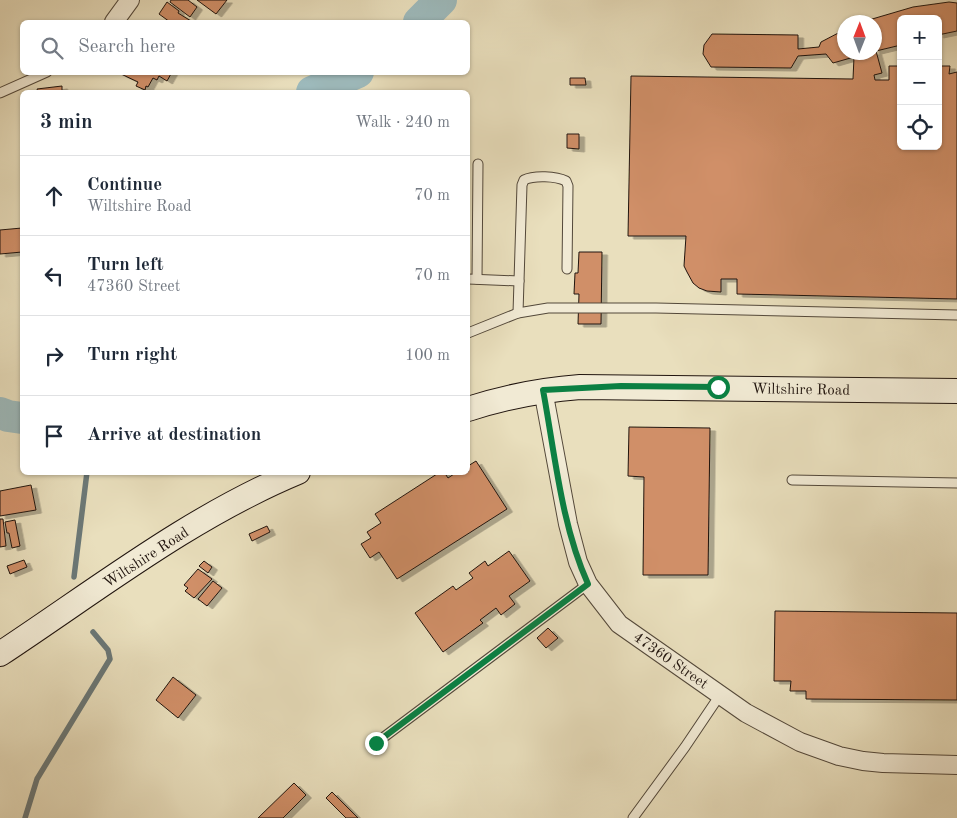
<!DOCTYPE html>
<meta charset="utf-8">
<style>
:root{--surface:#fff;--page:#f2f2f3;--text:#1f2937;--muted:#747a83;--line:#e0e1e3}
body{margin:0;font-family:"Old Standard TT",serif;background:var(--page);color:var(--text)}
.controls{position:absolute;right:15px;top:15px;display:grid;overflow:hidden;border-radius:8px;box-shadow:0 1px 4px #0004}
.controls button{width:45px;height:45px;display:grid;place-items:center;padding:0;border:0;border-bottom:1px solid var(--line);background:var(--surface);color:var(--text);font:25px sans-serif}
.compass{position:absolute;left:837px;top:15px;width:45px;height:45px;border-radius:50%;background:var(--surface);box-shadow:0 1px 4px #0004;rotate:1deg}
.stop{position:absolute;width:15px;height:15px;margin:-11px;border:4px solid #0b8043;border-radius:50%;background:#fff}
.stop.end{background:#0b8043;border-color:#fff;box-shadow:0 1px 5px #0008}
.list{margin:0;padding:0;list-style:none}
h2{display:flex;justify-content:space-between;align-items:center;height:65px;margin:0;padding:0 20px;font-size:21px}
h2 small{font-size:16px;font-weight:400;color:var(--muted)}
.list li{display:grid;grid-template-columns:32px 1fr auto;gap:15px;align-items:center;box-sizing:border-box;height:80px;padding:0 20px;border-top:1px solid var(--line)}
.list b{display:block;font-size:19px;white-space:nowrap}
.list p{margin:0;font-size:16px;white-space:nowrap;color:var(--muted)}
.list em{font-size:16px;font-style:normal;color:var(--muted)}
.icon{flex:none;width:28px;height:28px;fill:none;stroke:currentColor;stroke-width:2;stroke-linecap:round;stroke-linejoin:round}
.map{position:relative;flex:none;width:957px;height:818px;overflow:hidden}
.search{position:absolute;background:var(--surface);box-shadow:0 1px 4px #0004;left:20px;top:20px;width:450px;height:55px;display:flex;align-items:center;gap:12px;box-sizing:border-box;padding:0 18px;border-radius:8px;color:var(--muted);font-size:19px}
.panel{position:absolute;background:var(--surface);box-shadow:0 1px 4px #0004;left:20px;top:90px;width:450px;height:385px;border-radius:8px}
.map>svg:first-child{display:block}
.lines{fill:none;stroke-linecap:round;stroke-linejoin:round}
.stream{stroke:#6b7877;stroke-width:5.5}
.river{stroke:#9dbabc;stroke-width:32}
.building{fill:#d08f67;stroke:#21150f;filter:url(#shadow)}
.lane-casing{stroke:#53483a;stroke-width:11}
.street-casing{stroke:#53483a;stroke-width:20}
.secondary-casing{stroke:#21150f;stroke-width:26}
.lane{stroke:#f1ead4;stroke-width:9}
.street{stroke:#f1ead4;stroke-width:18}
.secondary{stroke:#f1ead4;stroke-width:24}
.route{stroke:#0b8043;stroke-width:6}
.labels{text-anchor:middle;stroke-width:4;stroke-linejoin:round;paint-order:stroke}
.street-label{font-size:15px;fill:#21150f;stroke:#f1ead4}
</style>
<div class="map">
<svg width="957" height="818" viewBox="0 0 957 818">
<defs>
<filter id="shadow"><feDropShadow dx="5.5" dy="3" stdDeviation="0" flood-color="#0004"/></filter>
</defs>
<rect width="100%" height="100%" fill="#e9dfbd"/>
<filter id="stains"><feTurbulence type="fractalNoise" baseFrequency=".004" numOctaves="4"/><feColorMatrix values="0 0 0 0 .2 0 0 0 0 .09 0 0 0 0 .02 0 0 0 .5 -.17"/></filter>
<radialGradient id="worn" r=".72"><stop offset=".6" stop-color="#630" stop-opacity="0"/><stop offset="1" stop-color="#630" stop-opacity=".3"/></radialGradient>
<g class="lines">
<g class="stream">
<polyline points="74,577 87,472"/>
<polyline points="25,818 37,779 110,659 108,650 93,632"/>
</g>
<g class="river">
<polyline points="419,22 441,0"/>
<polyline points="312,92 358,72"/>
<polyline points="0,413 8,416 22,418"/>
</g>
</g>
<g class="building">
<polygon points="171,0 188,0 197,7 190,17 170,2"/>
<polygon points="197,0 227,0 216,14"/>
<polygon points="167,2 179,11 178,13 191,21 190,22 170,22 159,14"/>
<polygon points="949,2 957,3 957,31 938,35 938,19 901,19 901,45 876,51 882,73 874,75 875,80 889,80 889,66 901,66 901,146 938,146 938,66 950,66 949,74 957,72 957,299 737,294 737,279 721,279 721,292 707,291 699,288 693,283 687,272 684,266 686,236 628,236 631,76 853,79 854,57 833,63 826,54 798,56 791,68 711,67 703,54 704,45 712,34 798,35 798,49 819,47 821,42 844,30 844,52 874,52 874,22 862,22 913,7"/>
<polygon points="121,72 172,72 167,81 159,76 157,80 153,78 148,87 146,86 145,90 136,86 138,82 121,74"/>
<polygon points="570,78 585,78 586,85 570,85"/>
<polygon points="62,86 62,92 38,92 37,89"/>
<polygon points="567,134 579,134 579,149 567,148"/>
<polygon points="22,228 22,252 0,254 0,230"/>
<polygon points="579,252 602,252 601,324 578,324 579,294 574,294 575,273 578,273"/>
<polygon points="629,427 710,428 708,575 643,575 644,477 628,476"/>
<polygon points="476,461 507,509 397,579 379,552 370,558 361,544 371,538 367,532 381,523 375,514 440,472 444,472 448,478 457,472 468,472 468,466"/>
<polygon points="31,485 36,510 0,516 0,491"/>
<polygon points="0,519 3,519 6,546 0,547"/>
<polygon points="15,520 20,546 12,548 9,533 7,533 5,522"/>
<polygon points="267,526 270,532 252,541 249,534"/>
<polygon points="509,551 530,581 509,596 515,604 501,615 496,608 480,620 483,623 443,652 415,613 453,586 456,590 473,578 469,573 485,561 488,566"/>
<polygon points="24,560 27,567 10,574 7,566"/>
<polygon points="204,561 212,567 208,573 199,566"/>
<polygon points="198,569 212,579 194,598 185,591 188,588 184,585"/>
<polygon points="213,581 222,588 207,606 198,599"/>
<polygon points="775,611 957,613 957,700 806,699 806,691 790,691 791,681 774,681"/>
<polygon points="548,628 558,638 546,648 537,638"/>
<polygon points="173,677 196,695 178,718 156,700"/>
<polygon points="294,783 306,795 283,818 258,818"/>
<polygon points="332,792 358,818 346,818 326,798"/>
</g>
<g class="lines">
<defs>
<g id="lane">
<polyline points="0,93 47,72"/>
<polyline points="468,279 519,281"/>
<polyline points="477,279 478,164"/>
<path d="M518 313 522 185 524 180C534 175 556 176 566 181L568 186 567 269"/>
<polyline points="468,333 518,313 548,308 656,308 957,315"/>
<polyline points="792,480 957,483"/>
<polyline points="376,743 588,584"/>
<polyline points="633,818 685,747 720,695"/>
</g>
<g id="street">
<polyline points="114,22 130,0"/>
<polyline points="543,390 568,524 578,562 588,584 619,624 746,713 800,742 839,756 863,761 883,763 957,765"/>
</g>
<g id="secondary">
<path d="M468 409C505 397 541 390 580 387L957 391"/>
<path d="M0 654C97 590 190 517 298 472"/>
</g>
</defs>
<use href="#lane" class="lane-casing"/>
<use href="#street" class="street-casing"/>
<use href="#secondary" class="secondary-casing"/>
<use href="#lane" class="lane"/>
<use href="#street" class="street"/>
<use href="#secondary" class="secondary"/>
</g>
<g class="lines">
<path class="route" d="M376 743 588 584C561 524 555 454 543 390L621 386 718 387"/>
</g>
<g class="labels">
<g class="street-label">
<text transform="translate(801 389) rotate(1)" y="5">Wiltshire Road</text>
<text transform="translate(146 557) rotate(-33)" y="5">Wiltshire Road</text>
<text transform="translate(671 660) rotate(35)" y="5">47360 Street</text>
</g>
</g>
<rect width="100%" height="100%" filter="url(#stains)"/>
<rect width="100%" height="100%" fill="url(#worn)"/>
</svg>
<div class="controls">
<button>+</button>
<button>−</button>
<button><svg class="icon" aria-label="locate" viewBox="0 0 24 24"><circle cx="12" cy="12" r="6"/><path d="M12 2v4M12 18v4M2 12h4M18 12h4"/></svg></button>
</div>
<svg class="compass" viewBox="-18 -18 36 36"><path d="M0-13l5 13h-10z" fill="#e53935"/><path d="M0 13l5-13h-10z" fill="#747a83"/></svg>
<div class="stop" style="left:718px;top:387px"></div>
<div class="stop end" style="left:376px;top:743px"></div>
<div class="search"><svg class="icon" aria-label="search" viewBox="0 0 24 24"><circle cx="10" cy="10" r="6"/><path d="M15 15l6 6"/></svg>Search here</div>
<section class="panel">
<h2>3 min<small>Walk · 240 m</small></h2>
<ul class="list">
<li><svg class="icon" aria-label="ahead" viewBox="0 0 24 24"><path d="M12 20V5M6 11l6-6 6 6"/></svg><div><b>Continue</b><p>Wiltshire Road</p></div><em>70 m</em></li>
<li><svg class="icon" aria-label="left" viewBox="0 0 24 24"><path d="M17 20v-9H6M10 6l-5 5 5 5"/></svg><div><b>Turn left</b><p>47360 Street</p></div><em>70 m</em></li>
<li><svg class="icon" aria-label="right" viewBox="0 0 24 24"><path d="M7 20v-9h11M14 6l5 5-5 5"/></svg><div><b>Turn right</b></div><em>100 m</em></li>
<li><svg class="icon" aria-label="arrive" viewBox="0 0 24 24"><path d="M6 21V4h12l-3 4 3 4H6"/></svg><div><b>Arrive at destination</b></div></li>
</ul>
</section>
</div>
